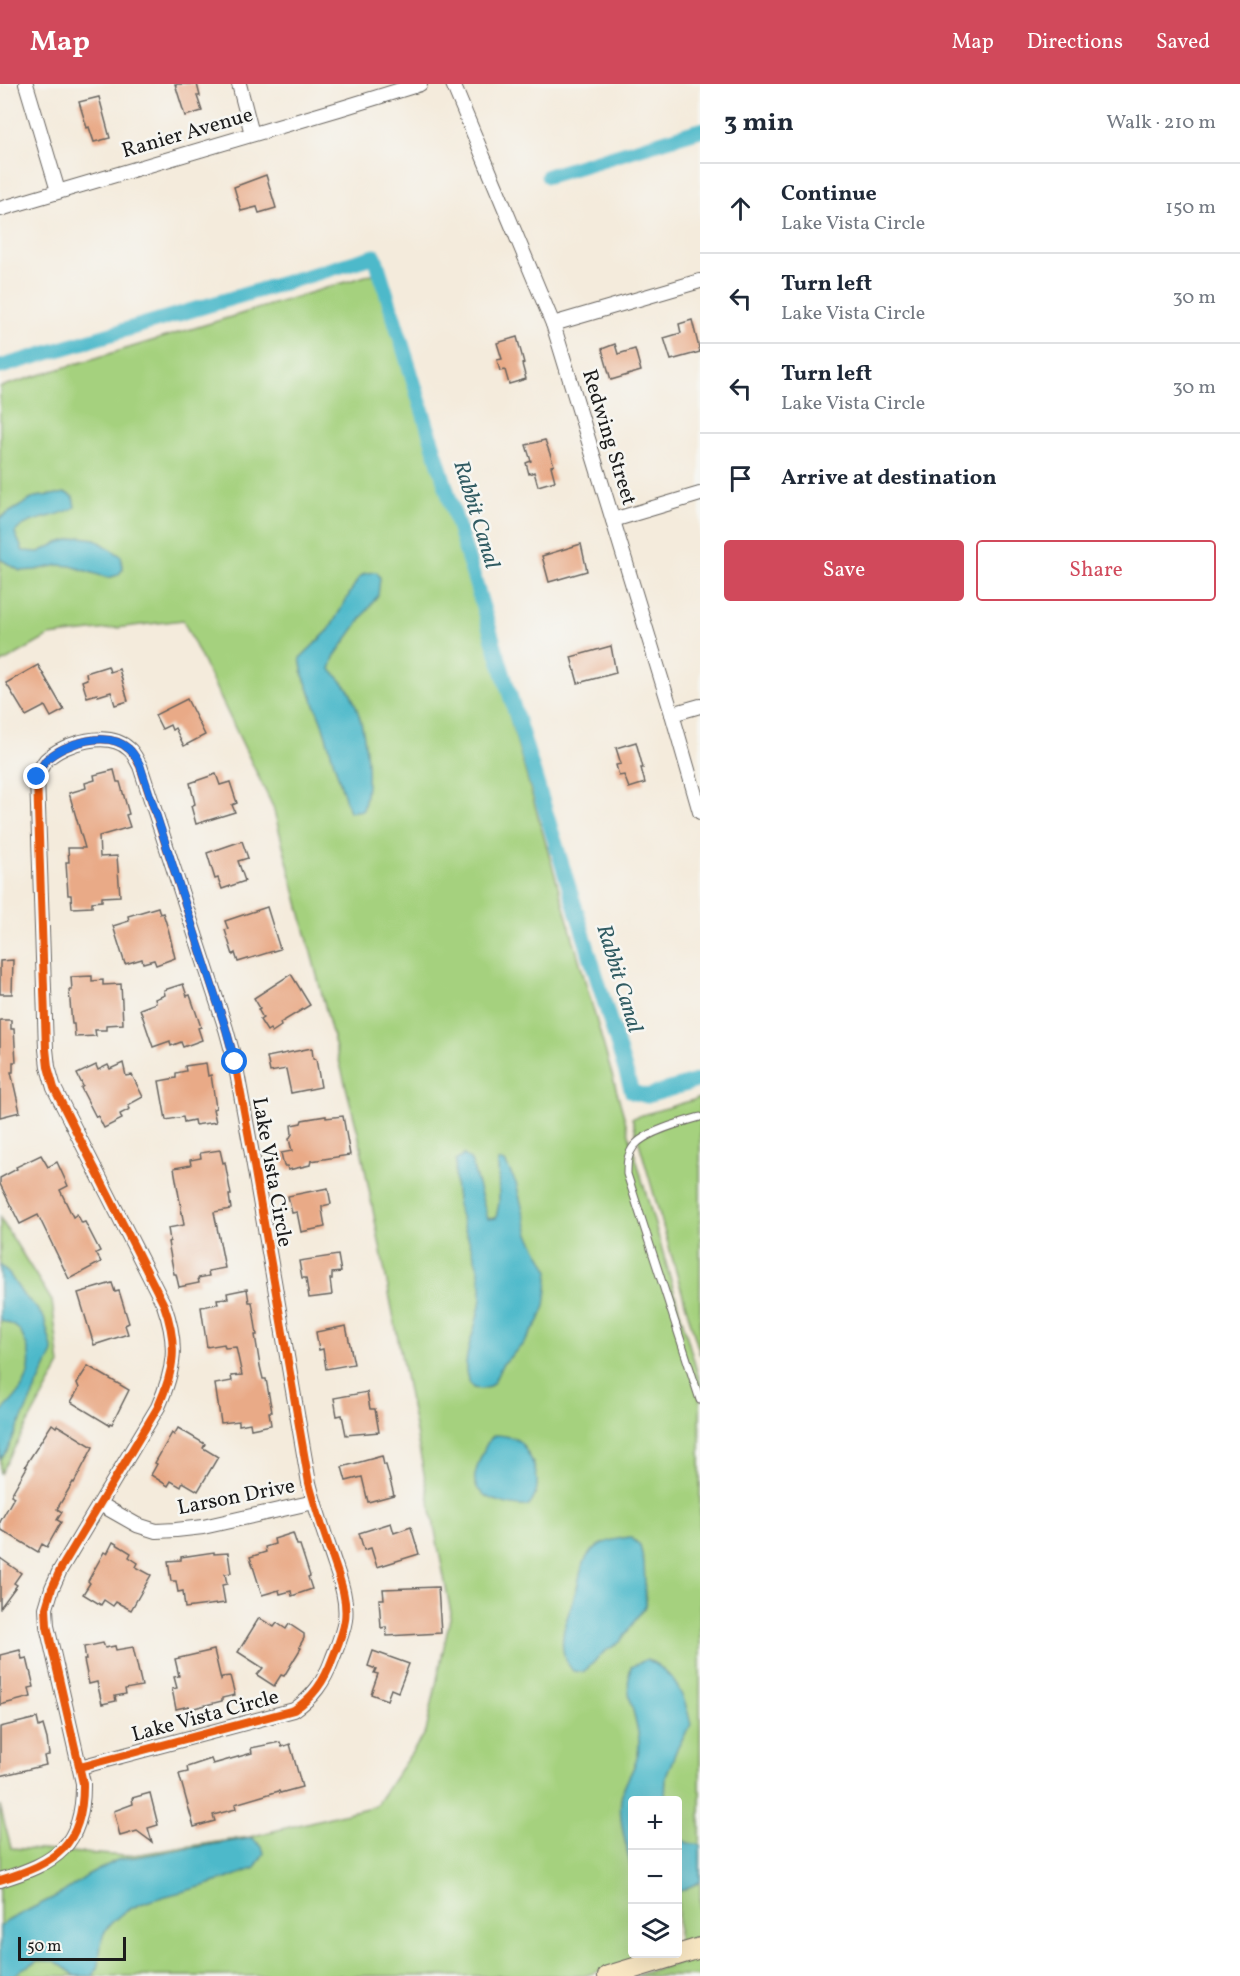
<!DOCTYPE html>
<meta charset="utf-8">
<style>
:root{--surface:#fff;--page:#f2f2f3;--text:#1f2937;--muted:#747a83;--line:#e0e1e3;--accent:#d1495b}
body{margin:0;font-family:Vollkorn,serif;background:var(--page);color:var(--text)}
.controls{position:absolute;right:18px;bottom:18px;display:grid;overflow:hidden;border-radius:6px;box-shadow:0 6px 24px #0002}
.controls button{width:54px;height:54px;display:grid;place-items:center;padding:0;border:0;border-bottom:2px solid var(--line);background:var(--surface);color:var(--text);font:30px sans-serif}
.scale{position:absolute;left:18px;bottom:15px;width:108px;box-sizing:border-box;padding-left:6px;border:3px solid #1c1c1c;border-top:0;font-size:16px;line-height:21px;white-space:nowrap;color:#1c1c1c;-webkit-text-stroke:4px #f6f6f2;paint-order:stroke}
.stop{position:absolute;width:18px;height:18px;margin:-14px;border:4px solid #1a73e8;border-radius:50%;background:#fff}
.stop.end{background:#1a73e8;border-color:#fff;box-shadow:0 2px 6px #0008}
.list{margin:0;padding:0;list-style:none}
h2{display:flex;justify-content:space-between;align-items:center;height:78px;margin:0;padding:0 24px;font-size:26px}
h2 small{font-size:20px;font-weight:400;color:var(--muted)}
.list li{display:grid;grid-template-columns:39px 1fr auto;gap:18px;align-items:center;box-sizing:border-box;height:90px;padding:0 24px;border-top:2px solid var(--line)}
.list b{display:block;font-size:22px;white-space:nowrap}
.list p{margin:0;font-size:20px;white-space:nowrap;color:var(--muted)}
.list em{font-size:20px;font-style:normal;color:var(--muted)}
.actions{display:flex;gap:12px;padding:18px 24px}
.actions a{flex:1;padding:14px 0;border:2px solid var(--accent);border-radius:6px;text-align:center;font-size:21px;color:var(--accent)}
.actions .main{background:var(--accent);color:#fff}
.icon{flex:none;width:33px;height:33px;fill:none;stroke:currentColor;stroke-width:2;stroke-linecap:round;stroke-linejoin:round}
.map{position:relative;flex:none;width:700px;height:1892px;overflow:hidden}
header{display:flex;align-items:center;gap:36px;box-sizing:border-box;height:84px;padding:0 30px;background:var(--accent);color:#fff}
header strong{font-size:28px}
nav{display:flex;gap:33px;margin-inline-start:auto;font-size:21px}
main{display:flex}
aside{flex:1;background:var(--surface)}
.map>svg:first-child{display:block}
.green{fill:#a5d17e;stroke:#60764d;stroke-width:1.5}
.water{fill:#4eb9ca;stroke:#356a73;stroke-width:1.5}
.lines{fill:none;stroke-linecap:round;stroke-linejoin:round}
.canal{stroke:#4eb9ca;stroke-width:15}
.building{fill:#e9aa87}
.service-casing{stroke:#68645f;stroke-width:9}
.minor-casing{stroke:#68645f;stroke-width:16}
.secondary-casing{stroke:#68645f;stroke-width:22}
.service{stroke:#fff;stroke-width:7}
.minor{stroke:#fff;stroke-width:14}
.secondary{stroke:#f9e7c3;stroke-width:20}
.cycleway-casing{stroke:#f6f6f2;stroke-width:11}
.cycleway{stroke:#e8590c;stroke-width:8}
.route{stroke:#1a73e8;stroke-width:8}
.labels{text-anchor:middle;stroke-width:5;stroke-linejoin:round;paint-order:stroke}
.street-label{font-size:21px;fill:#1c1c1c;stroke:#f6f6f2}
.water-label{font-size:22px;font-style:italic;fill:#305b62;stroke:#f6f6f2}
</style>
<header>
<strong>Map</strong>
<nav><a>Map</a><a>Directions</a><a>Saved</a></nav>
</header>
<main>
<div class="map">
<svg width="700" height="1892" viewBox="0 0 700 1892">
<rect width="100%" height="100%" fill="#f6f6f2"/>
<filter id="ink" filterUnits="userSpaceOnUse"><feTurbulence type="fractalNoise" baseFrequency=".0167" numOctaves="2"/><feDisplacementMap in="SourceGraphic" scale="12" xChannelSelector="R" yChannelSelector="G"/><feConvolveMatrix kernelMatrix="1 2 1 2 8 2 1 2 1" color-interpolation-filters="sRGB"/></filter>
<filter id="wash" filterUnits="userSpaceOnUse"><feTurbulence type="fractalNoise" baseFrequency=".008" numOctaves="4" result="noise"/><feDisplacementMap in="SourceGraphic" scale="24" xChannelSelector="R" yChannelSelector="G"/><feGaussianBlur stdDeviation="1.35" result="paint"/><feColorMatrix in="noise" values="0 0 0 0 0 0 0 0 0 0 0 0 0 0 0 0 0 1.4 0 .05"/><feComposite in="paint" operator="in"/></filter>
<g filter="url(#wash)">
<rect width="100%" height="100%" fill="#f4ebdc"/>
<g class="green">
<polygon points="382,187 700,1298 700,1856 678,1863 678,1716 632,1716 632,1870 657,1870 584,1892 0,1892 0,1722 11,1764 126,1772 249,1753 375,1722 426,1648 451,1529 358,1049 273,723 183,536 49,552 0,580 0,303"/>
<polygon points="700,1014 700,1271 632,1034"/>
<polygon points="0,1134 52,1217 60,1281 0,1390"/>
<polygon points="700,1872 700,1892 634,1892"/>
</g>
<g class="water">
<path d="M66 409 73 413 75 423C60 434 23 434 15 449L23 467 39 468 58 459 80 453 95 455 121 472 123 485 118 491 108 494 71 482 59 481 36 486 20 487 0 475V434L35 413Z"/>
<path d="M377 488 380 494 378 511 334 573 330 585C337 592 347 601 351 610 366 641 372 693 363 726L349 728 322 639 303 591 300 574 329 546 359 493 366 489Z"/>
<path d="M464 1071 471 1077 488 1135 496 1134 499 1119 498 1077 505 1078 516 1099 529 1150 549 1187 545 1222 539 1237 525 1258 502 1281 494 1298 489 1303 481 1305 473 1304C471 1301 468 1296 467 1292 461 1271 481 1235 481 1211 482 1186 471 1164 463 1140 456 1120 454 1098 456 1077Z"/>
<path d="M0 1181 10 1191 23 1211 34 1221 44 1234 53 1268 7 1367 0 1375V1329C21 1310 37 1289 26 1260 23 1254 22 1248 17 1244 12 1240 6 1239 0 1236Z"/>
<path d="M495 1351C502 1351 513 1353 519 1357 522 1359 525 1365 527 1368 538 1385 542 1406 529 1422 514 1423 478 1416 475 1398 473 1391 478 1382 480 1375 484 1366 487 1356 495 1351Z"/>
<path d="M630 1453 640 1461 644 1479 646 1521 620 1558 604 1568 584 1588 573 1587C568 1581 564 1574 563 1566 560 1545 571 1526 576 1507 580 1493 581 1478 591 1468 602 1457 616 1455 630 1453Z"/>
<path d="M647 1575C675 1589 685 1612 691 1641L678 1662 666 1693 665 1716H632V1788C628 1766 615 1729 623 1707 629 1689 639 1680 639 1659 639 1634 622 1609 631 1583Z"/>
<path d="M252 1754 262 1763 264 1769 255 1784C238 1791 221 1797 203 1802 172 1812 128 1816 107 1844 97 1858 103 1878 93 1892H76L55 1877H37L22 1885 14 1892H0V1843L7 1837 62 1809 87 1792 117 1776Z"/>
<polygon points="678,1754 688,1759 700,1761 700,1798 678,1808"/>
</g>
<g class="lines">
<g class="canal">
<polyline points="548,92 700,46"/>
<polyline points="0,283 375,172 632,1008 647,1012 700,996"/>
</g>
</g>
<g id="blocks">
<g class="building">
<polygon points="175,0 197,0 200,12 197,12 202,27 185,32"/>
<polygon points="99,13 110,54 94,58 89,43 87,44 79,18"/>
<polygon points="266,91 276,124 259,129 257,123 241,127 234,103"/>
<polygon points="692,236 700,268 671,276 664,254 681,249 679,240"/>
<polygon points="517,253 524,279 522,280 526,295 509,300 505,286 500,287 497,276 502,275 497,259"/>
<polygon points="615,260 618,270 635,265 641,287 611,296 602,265"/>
<polygon points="545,356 554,381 551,382 555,397 538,402 534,388 529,390 526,379 531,377 526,361"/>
<polygon points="581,460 587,487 549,498 542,472"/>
<polygon points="611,562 616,589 578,599 571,573"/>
<polygon points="38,581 64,626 51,633 45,622 26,632 6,599"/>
<polygon points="108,582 110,588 119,585 128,617 115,621 111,608 98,612 97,610 87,613 82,597 87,595 86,589"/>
<polygon points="187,615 205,651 184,662 175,644 172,646 170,641 162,645 155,631"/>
<polygon points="636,658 643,684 641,684 645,699 629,704 624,691 619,692 616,681 621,680 616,664"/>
<polygon points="114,686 117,698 120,698 129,730 126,731 130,743 99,752 100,773 117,772 120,812 102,813 102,817 92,818 92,823 72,824 71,811 68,811 66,778 69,778 68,764 85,764 69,709 86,704 85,699 95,696 94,691"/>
<polygon points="216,690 220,701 230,698 237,719 232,721 235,728 196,740 191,722 195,720 190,699"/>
<polygon points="242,757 248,774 238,777 245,797 222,805 218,794 215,795 207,769"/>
<polygon points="158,823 160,830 163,829 169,848 175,874 156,881 154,876 143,879 142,875 125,880 113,842 129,837 128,832"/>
<polygon points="267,823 280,865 238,878 235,869 233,871 225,846 228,845 225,837"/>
<polygon points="13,876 12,910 0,910 0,877"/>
<polygon points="291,890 310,921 280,939 281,942 272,948 270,945 267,947 260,936 263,934 258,925 260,924 254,914"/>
<polygon points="92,892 92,897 103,896 103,901 121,900 123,940 106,941 106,946 95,946 96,952 75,953 74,940 72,940 69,906 72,906 71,893"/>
<polygon points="183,900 187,912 190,911 201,943 198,944 202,956 183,963 181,958 171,962 170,957 153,963 140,925 156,919 155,915 165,911 164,906"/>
<polygon points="0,936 11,936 11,945 14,945 16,978 13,978 13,988 11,988 20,1028 0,1033"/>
<polygon points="312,964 313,974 316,975 321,1003 291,1009 286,985 270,988 267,973"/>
<polygon points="123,979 126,992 132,991 143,1013 128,1021 130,1025 120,1030 122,1035 104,1044 98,1032 96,1033 81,1004 83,1002 77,990 96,981 98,986 108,981 110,985"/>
<polygon points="206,979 208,992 211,991 216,1024 213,1025 216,1038 195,1041 194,1036 184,1038 183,1033 166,1036 159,997 176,994 176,989 186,987 185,982"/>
<polygon points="326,1032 326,1034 343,1032 350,1071 311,1077 310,1081 288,1086 287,1082 284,1082 281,1069 292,1067 289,1055 292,1050 291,1041 301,1039 302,1036"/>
<polygon points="220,1066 223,1079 225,1078 231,1111 229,1111 231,1125 214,1128 225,1184 208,1187 209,1192 198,1194 199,1199 179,1203 176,1190 174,1190 168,1158 170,1157 168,1144 184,1141 174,1084 191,1081 190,1076 201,1074 200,1069"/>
<polygon points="41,1071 48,1083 57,1078 68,1102 60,1106 73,1133 77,1130 82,1139 85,1138 100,1167 96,1169 101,1178 69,1195 38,1131 20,1140 0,1100 0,1094 17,1085 16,1083"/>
<polygon points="328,1104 331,1120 322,1122 322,1125 325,1143 301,1148 297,1128 292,1129 288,1112"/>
<polygon points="338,1171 341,1188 332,1189 332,1195 330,1195 332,1211 309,1214 306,1194 302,1194 299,1177"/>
<polygon points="112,1199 115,1208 119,1207 129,1239 125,1241 128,1250 94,1261 78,1209"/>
<polygon points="247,1205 249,1218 252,1218 254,1231 257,1251 255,1251 260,1282 263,1295 266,1295 272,1328 269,1328 271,1341 251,1345 250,1339 239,1341 239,1337 221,1339 215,1300 232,1297 231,1292 242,1291 236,1263 225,1264 224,1260 207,1263 201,1223 218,1220 217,1215 228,1214 227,1209"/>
<polygon points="346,1242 354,1280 326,1285 323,1265 319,1266 316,1248"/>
<polygon points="88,1282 129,1306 112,1340 110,1339 109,1341 71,1318 79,1304 77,1299"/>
<polygon points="367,1308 370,1325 375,1325 379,1348 346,1351 342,1331 337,1332 334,1314"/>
<polygon points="52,1340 56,1343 57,1341 93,1363 74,1399 73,1398 57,1425 62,1428 57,1436 61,1438 47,1463 42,1460 38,1468 0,1445 0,1438 14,1413 11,1411 27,1383 25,1382"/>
<polygon points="178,1344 205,1360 203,1364 218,1373 198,1407 183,1398 181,1403 171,1397 168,1402 151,1391 157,1380 155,1379 172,1349 174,1351"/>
<polygon points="382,1372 384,1381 386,1381 394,1411 368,1418 362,1393 346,1397 342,1383"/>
<polygon points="391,1439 394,1449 411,1443 419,1470 377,1483 371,1464 364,1466 359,1449"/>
<polygon points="293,1449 297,1461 300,1461 310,1492 308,1493 312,1505 292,1512 291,1507 280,1510 279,1506 262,1511 250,1473 266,1468 265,1463 275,1460 274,1455"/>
<polygon points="113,1458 131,1469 129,1473 138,1479 136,1483 151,1491 131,1526 116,1518 113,1522 104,1516 101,1521 83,1510 90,1499 88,1497 104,1468 107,1470"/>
<polygon points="214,1468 214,1470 228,1469 231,1489 225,1490 227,1500 222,1501 225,1519 185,1524 183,1507 178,1508 176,1497 171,1497 168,1477 181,1476 181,1473"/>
<polygon points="0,1474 21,1489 14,1499 17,1501 0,1524"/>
<polygon points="438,1503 441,1549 387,1552 386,1543 381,1544 380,1529 379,1515 384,1515 383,1505"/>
<polygon points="259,1534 274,1543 277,1539 286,1545 289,1540 304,1550 304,1554 299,1563 301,1564 284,1592 281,1591 274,1602 257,1591 263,1584 238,1568"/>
<polygon points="103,1559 105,1564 115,1562 116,1566 133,1563 142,1602 125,1605 126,1610 115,1612 116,1617 102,1620 97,1598 89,1600 84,1576 86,1576 84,1563"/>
<polygon points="20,1566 22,1575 27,1574 34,1603 29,1604 31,1613 0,1621 0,1571"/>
<polygon points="214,1566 221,1596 222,1593 230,1592 235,1611 222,1614 222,1617 190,1625 189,1622 176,1625 172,1605 177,1604 174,1593 179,1592 175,1575"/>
<polygon points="373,1567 409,1580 398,1608 391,1605 387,1616 371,1610 378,1590 374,1589 376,1585 368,1582"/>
<polygon points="37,1634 39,1643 43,1641 47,1655 49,1671 44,1672 46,1681 0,1692 0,1643"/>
<polygon points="280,1658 282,1663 290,1660 302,1703 280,1709 279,1707 235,1720 236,1725 213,1731 215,1737 194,1743 179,1690 188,1688 187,1683 211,1675 213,1680 252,1669 251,1664"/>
<polygon points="150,1709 158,1741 148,1744 152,1758 137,1747 120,1752 114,1727 133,1720 132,1714"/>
</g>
</g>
</g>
<g filter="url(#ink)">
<use href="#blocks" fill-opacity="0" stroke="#68645f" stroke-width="1.5"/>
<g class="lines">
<defs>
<path id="service" d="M700 1033C682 1038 645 1048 634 1062 627 1071 627 1080 627 1090L700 1316"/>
<g id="minor">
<polyline points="26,0 58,107"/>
<polyline points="239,0 252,50"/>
<polyline points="453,0 553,240 672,630 700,728"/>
<polyline points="0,125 339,25 420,0"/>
<polyline points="553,240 700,197"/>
<polyline points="613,436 700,410"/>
<polyline points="672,630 700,622"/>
<polyline points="100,1420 137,1441 156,1447 176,1446 203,1443 314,1418"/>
<path d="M0 1796C56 1779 84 1762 83 1699L47 1542 46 1524 52 1504 60 1486 158 1323C175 1285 178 1260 164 1221L54 1004 48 983 46 965 37 693C39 688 42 681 46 676 65 658 109 646 129 665 134 669 137 677 140 682L226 945 235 978 252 1070 309 1399C315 1423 323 1446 331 1469 338 1491 348 1513 345 1536 343 1550 337 1563 332 1576 324 1598 313 1613 294 1626L80 1683"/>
</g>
<polyline id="secondary" points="608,1892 700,1864"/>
</defs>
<use href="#service" class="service-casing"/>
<use href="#minor" class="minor-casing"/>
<use href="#secondary" class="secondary-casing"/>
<use href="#service" class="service"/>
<use href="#minor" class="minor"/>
<use href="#secondary" class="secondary"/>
<defs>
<path id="cycleway" d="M0 1796C56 1779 84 1762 83 1699L47 1542 46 1524 52 1504 60 1486 158 1323C175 1285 178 1260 164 1221L54 1004 48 983 46 965 37 693C39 688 42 681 46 676 65 658 109 646 129 665 134 669 137 677 140 682L226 945 235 978 252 1070 309 1399C315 1423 323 1446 331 1469 338 1491 348 1513 345 1536 343 1550 337 1563 332 1576 324 1598 313 1613 294 1626L80 1683"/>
</defs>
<use href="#cycleway" class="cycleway-casing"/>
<use href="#cycleway" class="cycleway"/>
</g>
</g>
<g class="lines" filter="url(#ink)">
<path class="route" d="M37 693C39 688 42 681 46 676 65 658 109 646 129 665 134 669 137 676 140 681L226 945 235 978"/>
</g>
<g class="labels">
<g class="street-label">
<text transform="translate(187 48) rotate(-16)" y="7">Ranier Avenue</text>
<text transform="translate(610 353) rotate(73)" y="7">Redwing Street</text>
<text transform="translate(273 1088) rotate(80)" y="7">Lake Vista Circle</text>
<text transform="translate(236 1412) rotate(-11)" y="7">Larson Drive</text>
<text transform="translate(205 1631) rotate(-15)" y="7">Lake Vista Circle</text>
</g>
<g class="water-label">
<text transform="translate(478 430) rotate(73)" y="8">Rabbit Canal</text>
<text transform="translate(621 894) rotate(73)" y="8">Rabbit Canal</text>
</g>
</g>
</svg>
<div class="controls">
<button>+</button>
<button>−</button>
<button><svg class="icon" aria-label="layers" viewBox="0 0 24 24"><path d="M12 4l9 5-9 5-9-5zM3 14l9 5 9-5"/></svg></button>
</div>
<div class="scale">50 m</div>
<div class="stop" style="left:235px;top:978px"></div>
<div class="stop end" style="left:37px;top:693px"></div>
</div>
<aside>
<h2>3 min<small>Walk · 210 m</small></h2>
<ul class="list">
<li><svg class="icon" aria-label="ahead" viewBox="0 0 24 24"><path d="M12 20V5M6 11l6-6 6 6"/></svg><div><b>Continue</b><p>Lake Vista Circle</p></div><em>150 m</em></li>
<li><svg class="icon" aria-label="left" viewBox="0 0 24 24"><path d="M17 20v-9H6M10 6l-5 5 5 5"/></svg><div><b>Turn left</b><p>Lake Vista Circle</p></div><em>30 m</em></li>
<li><svg class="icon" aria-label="left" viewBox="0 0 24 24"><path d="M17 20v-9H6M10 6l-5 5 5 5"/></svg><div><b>Turn left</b><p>Lake Vista Circle</p></div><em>30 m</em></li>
<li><svg class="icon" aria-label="arrive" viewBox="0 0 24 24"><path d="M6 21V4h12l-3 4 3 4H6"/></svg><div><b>Arrive at destination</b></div></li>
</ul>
<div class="actions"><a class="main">Save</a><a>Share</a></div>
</aside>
</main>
